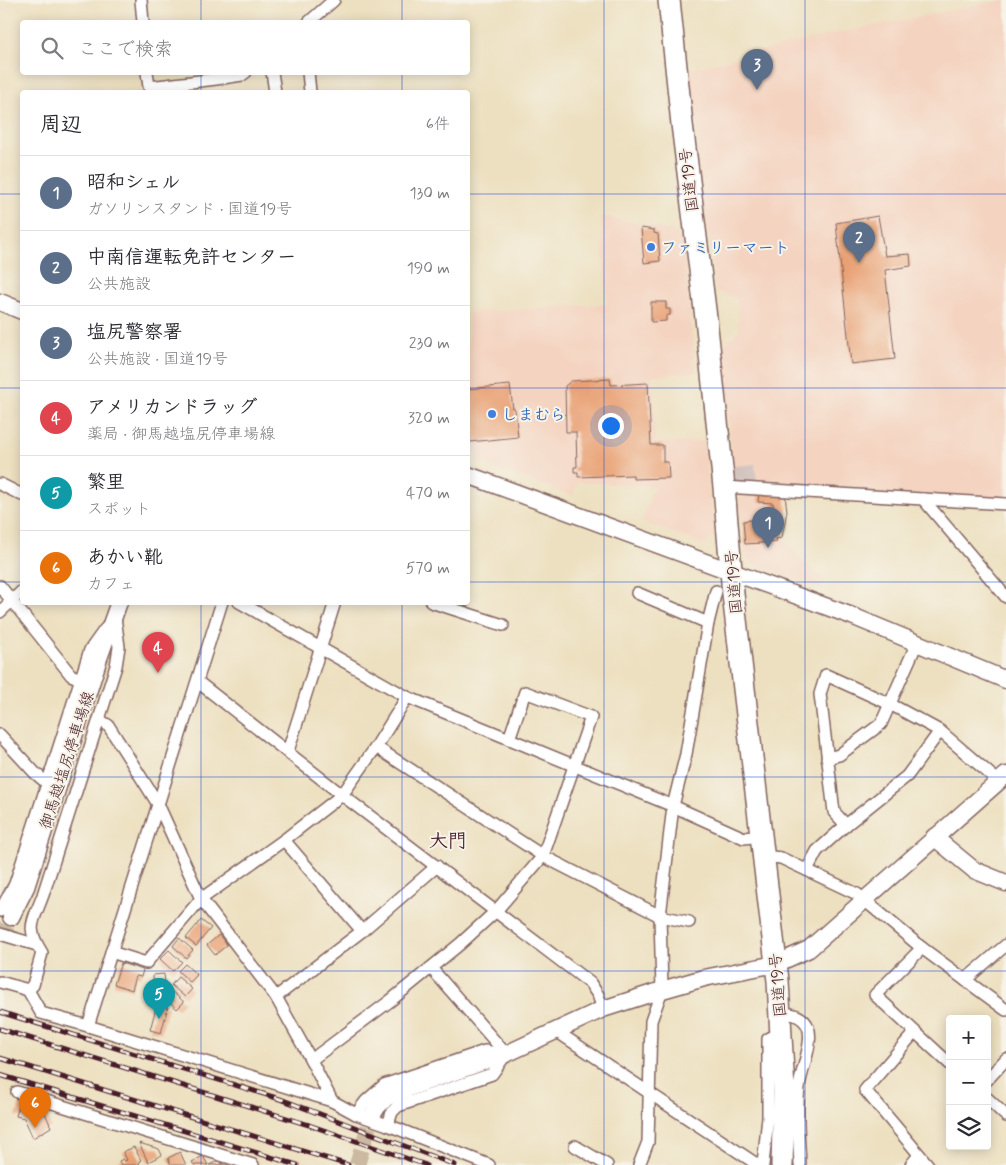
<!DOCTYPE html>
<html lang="ja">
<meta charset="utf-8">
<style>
:root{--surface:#fff;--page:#f7f7f7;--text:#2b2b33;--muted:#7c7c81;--line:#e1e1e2;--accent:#c8321e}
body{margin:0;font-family:Mynerve,"Klee One",sans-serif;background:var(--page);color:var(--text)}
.controls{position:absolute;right:15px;bottom:15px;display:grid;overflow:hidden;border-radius:5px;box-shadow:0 2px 12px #0003}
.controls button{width:45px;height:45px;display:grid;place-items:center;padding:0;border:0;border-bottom:1px solid var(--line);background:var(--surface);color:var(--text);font:25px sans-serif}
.you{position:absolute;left:610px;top:425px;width:18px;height:18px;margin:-12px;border:4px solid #fff;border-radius:50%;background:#1a73e8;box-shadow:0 0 0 8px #1a73e833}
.badge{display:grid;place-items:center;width:32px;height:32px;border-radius:50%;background:var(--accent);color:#fff;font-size:16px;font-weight:700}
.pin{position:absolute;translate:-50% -41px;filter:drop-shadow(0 1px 2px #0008)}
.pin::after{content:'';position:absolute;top:26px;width:18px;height:15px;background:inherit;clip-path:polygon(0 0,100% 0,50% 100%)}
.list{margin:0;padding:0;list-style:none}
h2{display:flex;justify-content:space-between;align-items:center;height:65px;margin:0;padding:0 20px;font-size:21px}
h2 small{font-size:16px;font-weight:400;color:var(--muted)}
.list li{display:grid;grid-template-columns:32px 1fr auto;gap:15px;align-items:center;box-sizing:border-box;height:75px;padding:0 20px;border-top:1px solid var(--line)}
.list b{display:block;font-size:19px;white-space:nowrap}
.list p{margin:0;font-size:16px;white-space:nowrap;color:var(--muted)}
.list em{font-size:16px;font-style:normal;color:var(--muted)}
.icon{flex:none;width:28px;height:28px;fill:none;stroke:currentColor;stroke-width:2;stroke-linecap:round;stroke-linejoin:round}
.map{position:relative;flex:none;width:1006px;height:1165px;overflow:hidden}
.search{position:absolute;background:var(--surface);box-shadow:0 2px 12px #0003;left:20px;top:20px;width:450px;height:55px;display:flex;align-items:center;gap:12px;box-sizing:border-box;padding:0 18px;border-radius:5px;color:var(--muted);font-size:19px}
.panel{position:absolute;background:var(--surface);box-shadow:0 2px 12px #0003;left:20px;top:90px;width:450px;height:515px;border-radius:5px}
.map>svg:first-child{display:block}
.built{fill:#f4d3c0}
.industrial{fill:#d0c0bc}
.building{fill:#e9a073}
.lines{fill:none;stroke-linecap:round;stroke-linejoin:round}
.secondary-tunnel{stroke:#ccb9a2;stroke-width:16;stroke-dasharray:16 8;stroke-linecap:butt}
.street-casing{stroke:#83635f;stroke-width:14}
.secondary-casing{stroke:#83635f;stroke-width:19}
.highway-casing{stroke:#83635f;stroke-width:24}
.street{stroke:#fff;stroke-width:11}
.secondary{stroke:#fff;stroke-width:16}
.highway{stroke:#fff;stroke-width:21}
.rail-casing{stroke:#4a1f2b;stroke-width:5}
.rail{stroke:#f7f3e8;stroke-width:3;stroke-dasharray:9;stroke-linecap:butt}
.grid{fill:none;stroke:#1d4ed8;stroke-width:1;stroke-opacity:0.55}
.shop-dot{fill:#3f7fe0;stroke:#f7f3e8;stroke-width:2}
.labels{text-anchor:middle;stroke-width:4;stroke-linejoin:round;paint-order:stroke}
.street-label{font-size:16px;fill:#4a1f2b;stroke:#f7f3e8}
.shop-label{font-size:16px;font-weight:bold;fill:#366cbe;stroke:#f7f3e8;text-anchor:start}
.quarter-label{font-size:19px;font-weight:bold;fill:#4a1f2b;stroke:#f7f3e8}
</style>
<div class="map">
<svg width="1006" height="1165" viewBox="0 0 1006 1165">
<rect width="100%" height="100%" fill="#f7f3e8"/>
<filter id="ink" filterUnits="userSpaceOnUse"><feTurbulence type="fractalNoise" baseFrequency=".02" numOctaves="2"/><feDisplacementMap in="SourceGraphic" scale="10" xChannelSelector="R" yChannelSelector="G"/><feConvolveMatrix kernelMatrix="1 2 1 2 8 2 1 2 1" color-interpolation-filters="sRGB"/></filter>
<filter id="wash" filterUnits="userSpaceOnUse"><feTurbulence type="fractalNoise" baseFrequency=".0096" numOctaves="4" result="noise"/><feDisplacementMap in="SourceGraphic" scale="20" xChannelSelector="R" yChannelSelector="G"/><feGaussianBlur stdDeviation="1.12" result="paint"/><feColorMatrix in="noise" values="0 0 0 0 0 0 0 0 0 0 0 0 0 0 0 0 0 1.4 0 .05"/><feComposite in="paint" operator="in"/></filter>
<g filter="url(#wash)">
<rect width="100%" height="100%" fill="#ede0c0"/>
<g class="built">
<polygon points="1003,0 1006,0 1006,501 737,485 757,482 755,464 734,466 720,347 739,331 737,299 716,291 696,152 699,148 696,112 691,110 686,70 818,37"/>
<polygon points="601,216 664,229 682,235 696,372 652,376 656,443 704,441 714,536 704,545 642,521 654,486 578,482 573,496 468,458 468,313 607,304"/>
<polygon points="738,493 788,495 785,540 797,556 825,581 823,590 753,564 746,558"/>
</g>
<polygon class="industrial" points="755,464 757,482 734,484 733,467 734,466"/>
<g id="blocks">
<g class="building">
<polygon points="878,216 885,256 910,254 911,266 885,270 895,359 851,364 836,223"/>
<polygon points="641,228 654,230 654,233 658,234 660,261 644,263"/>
<polygon points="651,302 666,302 666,309 670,309 670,315 666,316 666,321 651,322"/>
<polygon points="610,379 611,385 648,383 651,445 663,445 663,462 668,462 669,478 633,479 633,475 578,477 578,472 574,472 574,467 577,467 576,432 566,432 565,386 571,381"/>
<polygon points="510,385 513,409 515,409 518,437 470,442 468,419 468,389"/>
<polygon points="759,493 785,495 787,511 782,538 776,539 777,542 745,544 743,521 774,517 773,503 758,502"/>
<polygon points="201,920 211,928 196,946 186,938"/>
<polygon points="219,935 227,945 215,955 207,945"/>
<polygon points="179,938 193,950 186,958 173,946"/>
<polygon points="169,950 182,962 173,971 160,959"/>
<polygon points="121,963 143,970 141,977 136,976 132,990 114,984"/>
<polygon points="185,964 197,975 190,982 178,971"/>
<polygon points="164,974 166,993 154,994 153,975"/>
<polygon points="178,977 192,989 185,997 171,985"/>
<polygon points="170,990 184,1002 177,1009 164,997"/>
<polygon points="157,1004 168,1007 161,1033 150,1030"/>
<polygon points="21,1099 47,1107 45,1113 51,1127 33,1138 24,1118 16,1116"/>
<polygon points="139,1143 159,1149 162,1155 148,1162"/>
<polygon points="134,1147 141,1160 139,1161 140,1163 136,1165 121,1165 119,1161 123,1159 124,1161 127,1160 123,1152"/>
<polygon points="180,1152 186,1165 171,1165 168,1158"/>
<polygon points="203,1156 208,1165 194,1165 192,1162"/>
<polygon points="220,1160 222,1164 226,1162 228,1165 209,1165"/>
</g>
</g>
</g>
<g filter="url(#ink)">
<use href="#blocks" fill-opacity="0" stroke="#83635f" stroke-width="1"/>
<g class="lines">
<g class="secondary-tunnel">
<polyline points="0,940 11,917"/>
<polyline points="357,1165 372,1115"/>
</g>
<defs>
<g id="street">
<polyline points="141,0 143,22"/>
<polyline points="309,22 334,0"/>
<polyline points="147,72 149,87 216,79 242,75 246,72"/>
<polyline points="272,72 275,92"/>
<polyline points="308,72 310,92"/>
<polyline points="0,484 22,495"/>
<polyline points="724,487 1006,504"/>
<polyline points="923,499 1006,597"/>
<polyline points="0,586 71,675 80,679"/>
<polyline points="637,593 708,623"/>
<polyline points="239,602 407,697 673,806 744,838 761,836"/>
<polyline points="431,602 503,625"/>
<polyline points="0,612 22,591"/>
<polyline points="198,682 342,795 590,983 598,995 603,1009"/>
<polyline points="99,720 108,725 158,804 201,899 276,997 311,1060 332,1101"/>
<polyline points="940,731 907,776 846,825 834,812 820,694 826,675 890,704 940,731 998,781"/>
<polyline points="0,735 35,773 47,783"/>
<polyline points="376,747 543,856 660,916 689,922"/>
<polyline points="288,751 335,602"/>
<polyline points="827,758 839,755 881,724 917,643"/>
<polyline points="284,840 362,931"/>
<polyline points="763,856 781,858 857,894 922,948 1006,1010"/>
<polyline points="807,870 817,851 846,825"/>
<polyline points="0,911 15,884 90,650 105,629"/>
<polyline points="0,934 37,945"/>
<polyline points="922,948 875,995 950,1064"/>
<polyline points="111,952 146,963 201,899 284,840 342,795 376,747 407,697"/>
<polyline points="431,968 506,1054"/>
<polyline points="965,980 1006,945"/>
<polyline points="0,982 28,990 41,1013 88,1026 332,1101 356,1114 388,1125 489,1165"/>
<path d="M28 990 33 985 42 953C25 926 33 923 43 895L116 666 119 647 115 617"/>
<polyline points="276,997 362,931 437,866"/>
<path d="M780 1012C792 1014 803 1015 808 1027 814 1041 801 1071 799 1087 796 1113 799 1140 800 1165"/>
<polyline points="88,1026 222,602"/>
<polyline points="556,1031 758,1165"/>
<polyline points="914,1033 865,1090 928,1165"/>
<polyline points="311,1060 390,1001 460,944 496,911 543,856 591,717 525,692 509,739"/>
<polyline points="987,1080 1006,1059"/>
<polyline points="17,1092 253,1165"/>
<polyline points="987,1098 1006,1116"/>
<polyline points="356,1114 366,1101 384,1085 485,1051 501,1054"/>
<polyline points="388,1125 392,1112 398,1106 492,1074 506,1054"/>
<polyline points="575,1146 607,1165"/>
<polyline points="639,1165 648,1142 651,1021 662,990 660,916 673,806 686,754 708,623 716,591"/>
<polyline points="763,1165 768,1117 768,1039 781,1032"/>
<polyline points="911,1165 919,1155"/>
</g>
<g id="secondary">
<polyline points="0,302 22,311"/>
<polyline points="468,475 852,616 1006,680"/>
<polyline points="934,837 974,870 1006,883"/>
<polyline points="11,917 26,887 99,658 119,602"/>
<polyline points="372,1115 378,1106 386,1098 406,1089 506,1054 603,1009 662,990 704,978 776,964 809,949 1006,775"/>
</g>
<polyline id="highway" points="669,0 682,124 706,318 724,487 733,594 778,981 784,1091 782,1165"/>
</defs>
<use href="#street" class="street-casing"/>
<use href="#secondary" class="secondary-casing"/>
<use href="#highway" class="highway-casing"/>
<use href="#street" class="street"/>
<use href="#secondary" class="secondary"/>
<use href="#highway" class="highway"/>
<defs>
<g id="rail">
<polyline points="0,1012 283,1100 455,1165"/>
<polyline points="0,1029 309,1125 426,1165"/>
<polyline points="0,1058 348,1165"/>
<polyline points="0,1075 297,1165"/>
</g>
</defs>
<use href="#rail" class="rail-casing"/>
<use href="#rail" class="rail"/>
</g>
</g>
<path class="grid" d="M201 0V22M402 0V22M604 0V1165M805 0V1165M201 72V92M402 72V92M0 194H22M468 194H1006M0 388H22M468 388H1006M0 582H22M468 582H1006M201 602V1165M402 602V1165M0 777H1006M0 971H1006"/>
<g class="shop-dot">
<circle cx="651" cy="247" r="5"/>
<circle cx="492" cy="414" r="5"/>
</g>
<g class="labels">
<g class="street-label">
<text transform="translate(688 180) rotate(-97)" y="6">国道19号</text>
<text transform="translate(733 582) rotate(-95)" y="6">国道19号</text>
<text transform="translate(66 760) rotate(-72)" y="6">御馬越塩尻停車場線</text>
<text transform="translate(777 985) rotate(-95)" y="6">国道19号</text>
</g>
<g class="shop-label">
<text x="661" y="253">ファミリーマート</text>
<text x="502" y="420">しまむら</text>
</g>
<g class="quarter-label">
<text x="448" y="847">大門</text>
</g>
</g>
</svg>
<div class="controls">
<button>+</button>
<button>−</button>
<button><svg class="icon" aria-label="layers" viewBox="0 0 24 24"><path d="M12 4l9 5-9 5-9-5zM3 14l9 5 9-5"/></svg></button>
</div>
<div class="you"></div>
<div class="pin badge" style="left:768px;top:548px;background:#5c6f8a">1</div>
<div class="pin badge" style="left:859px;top:263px;background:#5c6f8a">2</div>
<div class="pin badge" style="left:757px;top:90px;background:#5c6f8a">3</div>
<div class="pin badge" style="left:158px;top:673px;background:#e0444e">4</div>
<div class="pin badge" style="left:159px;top:1019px;background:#0f9aa8">5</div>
<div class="pin badge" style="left:35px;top:1128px;background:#e8710a">6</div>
<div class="search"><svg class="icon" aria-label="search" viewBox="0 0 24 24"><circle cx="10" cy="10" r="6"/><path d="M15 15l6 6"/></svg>ここで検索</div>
<section class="panel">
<h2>周辺<small>6件</small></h2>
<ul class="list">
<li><span class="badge" style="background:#5c6f8a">1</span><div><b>昭和シェル</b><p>ガソリンスタンド · 国道19号</p></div><em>130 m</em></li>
<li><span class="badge" style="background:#5c6f8a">2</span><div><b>中南信運転免許センター</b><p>公共施設</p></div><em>190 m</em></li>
<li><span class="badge" style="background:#5c6f8a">3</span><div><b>塩尻警察署</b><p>公共施設 · 国道19号</p></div><em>230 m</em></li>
<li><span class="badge" style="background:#e0444e">4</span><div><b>アメリカンドラッグ</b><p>薬局 · 御馬越塩尻停車場線</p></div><em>320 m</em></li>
<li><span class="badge" style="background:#0f9aa8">5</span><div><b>繁里</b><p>スポット</p></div><em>470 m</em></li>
<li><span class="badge" style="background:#e8710a">6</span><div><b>あかい靴</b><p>カフェ</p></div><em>570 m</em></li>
</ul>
</section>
</div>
